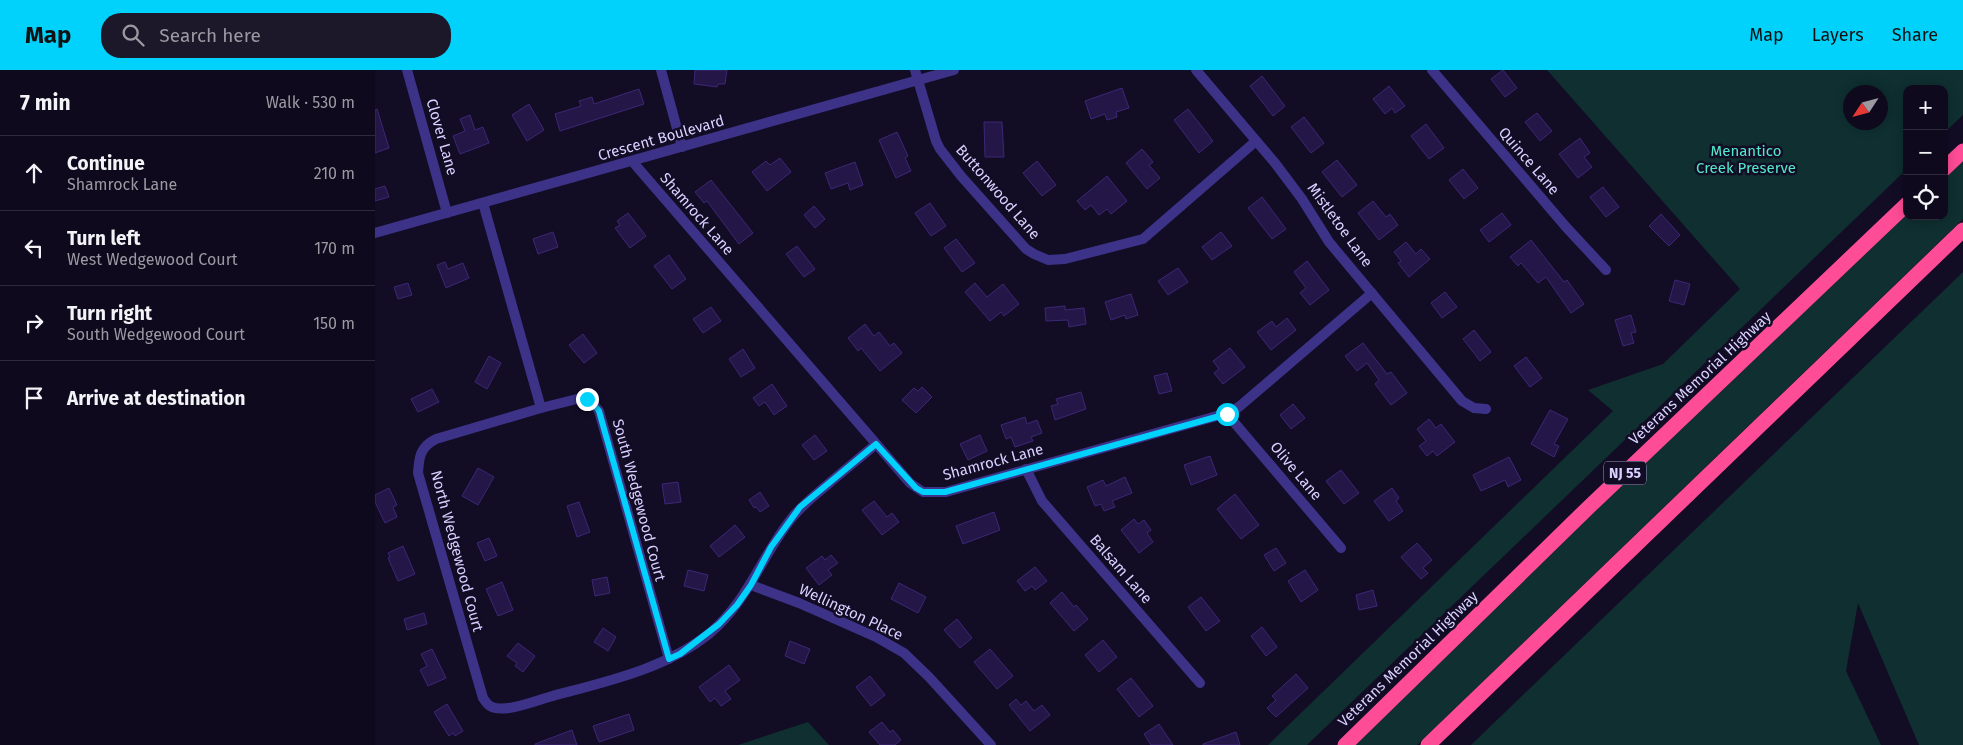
<!DOCTYPE html>
<meta charset="utf-8">
<style>
:root{--surface:#0e091c;--page:#1c1729;--text:#f1f3f6;--muted:#9b9aa3;--line:#2e2a3b;--accent:#00d2fc}
body{margin:0;font-family:"Fira Sans",sans-serif;background:var(--page);color:var(--text)}
.controls{position:absolute;right:15px;top:15px;display:grid;overflow:hidden;border-radius:10px;box-shadow:0 2px 12px #0003}
.controls button{width:45px;height:45px;display:grid;place-items:center;padding:0;border:0;border-bottom:1px solid var(--line);background:var(--surface);color:var(--text);font:25px sans-serif}
.compass{position:absolute;left:1468px;top:15px;width:45px;height:45px;border-radius:50%;background:var(--surface);box-shadow:0 2px 12px #0003;rotate:234deg}
.stop{position:absolute;width:15px;height:15px;margin:-11px;border:4px solid #00d2fc;border-radius:50%;background:#fff}
.stop.end{background:#00d2fc;border-color:#fff;box-shadow:0 1px 5px #0008}
.list{margin:0;padding:0;list-style:none}
h2{display:flex;justify-content:space-between;align-items:center;height:65px;margin:0;padding:0 20px;font-size:21px}
h2 small{font-size:16px;font-weight:400;color:var(--muted)}
.list li{display:grid;grid-template-columns:32px 1fr auto;gap:15px;align-items:center;box-sizing:border-box;height:75px;padding:0 20px;border-top:1px solid var(--line)}
.list b{display:block;font-size:19px;white-space:nowrap}
.list p{margin:0;font-size:16px;white-space:nowrap;color:var(--muted)}
.list em{font-size:16px;font-style:normal;color:var(--muted)}
.icon{flex:none;width:28px;height:28px;fill:none;stroke:currentColor;stroke-width:2;stroke-linecap:round;stroke-linejoin:round}
.map{position:relative;flex:none;width:1588px;height:675px;overflow:hidden}
header{display:flex;align-items:center;gap:30px;box-sizing:border-box;height:70px;padding:0 25px;background:var(--accent);color:#111}
header strong{font-size:24px}
nav{display:flex;gap:28px;margin-inline-start:auto;font-size:18px}
.search{width:350px;height:45px;background:var(--page);display:flex;align-items:center;gap:12px;box-sizing:border-box;padding:0 18px;border-radius:20px;color:var(--muted);font-size:19px}
main{display:flex}
aside{flex:1;background:var(--surface)}
.map>svg:first-child{display:block}
.green{fill:#0f2f30;fill-rule:evenodd}
.building{fill:#241748;stroke:#3c2776}
.lines{fill:none;stroke-linecap:round;stroke-linejoin:round}
.street{stroke:#3c3388;stroke-width:10}
.highway{stroke:#ff4c96;stroke-width:15}
.route{stroke:#00d2fc;stroke-width:6}
.labels{text-anchor:middle;stroke-width:5;stroke-linejoin:round;paint-order:stroke}
.shield{fill:#120c25;stroke:#9d96be;stroke-width:1}
.shield-label{font-size:14px;font-weight:bold;fill:#d9d1ff}
.street-label{font-size:15px;fill:#d9d1ff;stroke:#120c25}
.park-label{font-size:15px;fill:#52e9cd;stroke:#120c25}
</style>
<header>
<strong>Map</strong>
<div class="search"><svg class="icon" aria-label="search" viewBox="0 0 24 24"><circle cx="10" cy="10" r="6"/><path d="M15 15l6 6"/></svg>Search here</div>
<nav><a>Map</a><a>Layers</a><a>Share</a></nav>
</header>
<main>
<aside>
<h2>7 min<small>Walk · 530 m</small></h2>
<ul class="list">
<li><svg class="icon" aria-label="ahead" viewBox="0 0 24 24"><path d="M12 20V5M6 11l6-6 6 6"/></svg><div><b>Continue</b><p>Shamrock Lane</p></div><em>210 m</em></li>
<li><svg class="icon" aria-label="left" viewBox="0 0 24 24"><path d="M17 20v-9H6M10 6l-5 5 5 5"/></svg><div><b>Turn left</b><p>West Wedgewood Court</p></div><em>170 m</em></li>
<li><svg class="icon" aria-label="right" viewBox="0 0 24 24"><path d="M7 20v-9h11M14 6l5 5-5 5"/></svg><div><b>Turn right</b><p>South Wedgewood Court</p></div><em>150 m</em></li>
<li><svg class="icon" aria-label="arrive" viewBox="0 0 24 24"><path d="M6 21V4h12l-3 4 3 4H6"/></svg><div><b>Arrive at destination</b></div></li>
</ul>
</aside>
<div class="map">
<svg width="1588" height="675" viewBox="0 0 1588 675">
<rect width="100%" height="100%" fill="#120c25"/>
<g class="green">
<path d="M1172 0H1588V45L1569 63V19H1532V99L932 675H893L1238 341 1213 320 1288 294 1365 219ZM1506 22V52H1476V22Z"/>
<polygon points="1588,91 1588,149 1042,675 980,675 1221,440 1532,144 1532,146 1569,146 1569,109"/>
<polygon points="1588,202 1588,675 1544,675 1483,533 1471,601 1506,675 1096,675"/>
<polygon points="433,652 454,675 363,675"/>
</g>
<g class="building">
<polygon points="320,0 352,0 350,14 343,14 342,17 319,14"/>
<polygon points="1128,0 1142,18 1130,27 1116,9"/>
<polygon points="887,6 910,36 898,46 875,16"/>
<polygon points="1014,16 1030,36 1020,43 1017,38 1010,44 998,29"/>
<polygon points="747,18 754,38 741,42 742,47 732,50 730,44 716,49 710,31"/>
<polygon points="264,19 269,34 185,61 180,44 206,36 204,31 217,27 219,34"/>
<polygon points="154,34 169,60 152,71 137,45"/>
<polygon points="2,39 14,78 0,83 0,40"/>
<polygon points="813,39 838,71 824,83 799,50"/>
<polygon points="1162,43 1177,61 1165,71 1150,52"/>
<polygon points="95,45 100,60 108,57 114,73 85,84 78,66 90,61 85,49"/>
<polygon points="929,47 949,73 936,83 916,57"/>
<polygon points="609,52 627,52 629,87 610,87"/>
<polygon points="1051,54 1069,78 1054,89 1036,66"/>
<polygon points="522,62 533,86 530,88 536,101 521,108 504,70"/>
<polygon points="1205,68 1215,83 1209,87 1217,97 1203,108 1184,84"/>
<polygon points="767,79 778,92 774,95 785,108 772,119 751,93"/>
<polygon points="405,88 416,102 392,121 377,102 391,91 395,95"/>
<polygon points="962,90 982,115 967,127 947,102"/>
<polygon points="662,91 681,115 667,126 648,103"/>
<polygon points="480,92 488,115 475,120 473,113 456,119 450,103"/>
<polygon points="1088,99 1103,118 1089,129 1074,110"/>
<polygon points="732,106 752,131 736,144 732,139 724,145 716,135 710,140 702,131"/>
<polygon points="336,110 378,163 364,174 332,131 329,133 320,122"/>
<polygon points="10,116 14,127 0,131 0,119"/>
<polygon points="1228,117 1244,137 1231,147 1215,127"/>
<polygon points="887,127 911,159 897,169 873,138"/>
<polygon points="998,131 1011,147 1015,144 1023,155 1004,170 983,143"/>
<polygon points="555,133 571,156 556,166 540,143"/>
<polygon points="439,136 450,149 440,158 429,145"/>
<polygon points="253,143 271,166 255,178 240,158 245,155 242,151"/>
<polygon points="1127,143 1136,155 1114,172 1105,160"/>
<polygon points="1286,144 1305,165 1294,176 1274,156"/>
<polygon points="178,162 183,177 163,184 158,169"/>
<polygon points="846,162 857,176 837,190 827,177"/>
<polygon points="581,169 600,193 587,202 569,178"/>
<polygon points="1156,170 1189,212 1192,210 1209,234 1196,243 1171,207 1163,213 1146,193 1143,196 1135,187"/>
<polygon points="1031,172 1041,184 1046,179 1055,189 1034,207 1023,193 1026,191 1019,182"/>
<polygon points="422,176 440,199 429,207 411,184"/>
<polygon points="294,185 311,209 297,219 279,196"/>
<polygon points="932,191 954,220 935,235 925,223 931,218 919,202"/>
<polygon points="70,192 73,199 88,193 94,208 71,218 62,195"/>
<polygon points="803,198 813,212 793,225 783,211"/>
<polygon points="1300,210 1315,214 1309,235 1294,231"/>
<polygon points="33,213 37,225 23,229 19,217"/>
<polygon points="600,213 612,227 628,214 644,234 629,246 626,242 615,251 590,222"/>
<polygon points="1070,222 1082,237 1067,248 1056,233"/>
<polygon points="756,224 763,245 751,249 750,245 736,250 730,232"/>
<polygon points="690,236 690,240 709,238 711,254 694,257 693,250 671,251 670,238"/>
<polygon points="336,237 346,251 328,263 318,249"/>
<polygon points="1256,245 1261,262 1256,263 1259,273 1248,276 1240,250"/>
<polygon points="912,248 921,260 896,280 882,262 897,251 901,257"/>
<polygon points="490,254 499,266 504,262 515,276 519,273 527,283 505,301 486,278 483,281 473,268"/>
<polygon points="1099,260 1116,282 1105,291 1088,269"/>
<polygon points="208,264 222,283 209,293 194,275"/>
<polygon points="988,273 1012,304 1016,302 1032,323 1016,335 1000,314 1004,310 992,293 982,301 970,286"/>
<polygon points="855,278 870,297 848,314 839,303 844,299 838,291"/>
<polygon points="368,279 380,298 366,307 354,289"/>
<polygon points="114,286 126,293 112,319 100,312"/>
<polygon points="1151,287 1167,308 1155,317 1139,296"/>
<polygon points="792,303 797,321 784,324 779,306"/>
<polygon points="397,314 412,336 399,345 390,332 384,336 378,328"/>
<polygon points="547,317 557,327 541,343 527,330 539,318 543,321"/>
<polygon points="57,319 64,332 43,342 36,329"/>
<polygon points="706,322 711,339 680,350 676,336 683,334 681,329"/>
<polygon points="918,334 930,348 916,359 905,345"/>
<polygon points="1175,340 1193,349 1179,374 1184,376 1179,387 1156,374"/>
<polygon points="650,347 652,354 662,350 667,363 656,367 658,371 640,377 636,367 631,369 626,355"/>
<polygon points="1054,349 1061,358 1066,354 1080,372 1062,386 1058,381 1052,386 1044,376 1051,371 1042,359"/>
<polygon points="440,365 452,381 439,390 427,375"/>
<polygon points="605,365 612,381 593,390 585,374"/>
<polygon points="835,386 842,405 816,415 809,395"/>
<polygon points="1134,387 1146,410 1133,417 1130,410 1106,421 1098,405"/>
<polygon points="103,398 119,407 103,435 87,426"/>
<polygon points="966,400 984,423 969,434 951,411"/>
<polygon points="750,407 757,423 737,431 740,437 729,441 726,434 720,436 712,417 728,410 731,416"/>
<polygon points="303,412 306,432 290,434 287,414"/>
<polygon points="14,418 22,435 18,437 22,447 10,453 0,432 0,425"/>
<polygon points="1017,418 1024,428 1021,431 1028,441 1014,451 999,431"/>
<polygon points="385,422 394,436 385,442 381,437 379,438 374,430"/>
<polygon points="860,424 884,455 866,469 842,439"/>
<polygon points="499,431 512,447 517,443 524,452 507,465 487,440"/>
<polygon points="204,432 215,462 202,467 192,436"/>
<polygon points="619,442 625,460 588,474 581,456"/>
<polygon points="759,449 763,454 769,450 776,460 772,463 778,472 764,483 746,460"/>
<polygon points="360,455 370,467 344,487 335,476"/>
<polygon points="114,468 122,486 110,491 102,473"/>
<polygon points="1042,473 1057,490 1048,498 1053,503 1046,509 1026,487"/>
<polygon points="28,476 40,504 23,511 13,488 15,487 13,483"/>
<polygon points="901,478 911,493 899,501 889,485"/>
<polygon points="456,485 463,493 453,500 457,505 444,515 431,498 447,486 450,490"/>
<polygon points="660,497 672,511 660,520 657,516 650,521 642,511"/>
<polygon points="313,500 333,505 329,521 309,516"/>
<polygon points="930,500 943,520 926,532 913,511"/>
<polygon points="232,507 235,523 220,526 217,510"/>
<polygon points="127,512 138,540 123,546 111,519"/>
<polygon points="524,513 551,527 543,543 516,529"/>
<polygon points="998,520 1002,536 984,540 981,525"/>
<polygon points="687,522 699,537 701,535 713,549 699,561 675,533"/>
<polygon points="826,527 845,551 831,561 813,537"/>
<polygon points="49,543 52,554 32,560 29,549"/>
<polygon points="582,549 597,568 585,578 569,560"/>
<polygon points="887,557 902,577 891,586 876,566"/>
<polygon points="228,558 241,567 233,581 219,572"/>
<polygon points="728,570 742,587 724,602 710,585"/>
<polygon points="415,571 435,579 429,594 410,586"/>
<polygon points="143,573 160,586 148,602 140,596 142,593 132,586"/>
<polygon points="57,579 71,608 53,616 45,600 52,596 46,584"/>
<polygon points="615,579 638,606 622,619 599,592"/>
<polygon points="354,595 365,610 350,621 356,629 346,636 340,628 335,632 324,617"/>
<polygon points="921,604 933,618 901,647 892,638 901,630 897,626"/>
<polygon points="495,606 510,625 496,636 481,617"/>
<polygon points="756,608 778,636 764,647 742,619"/>
<polygon points="641,629 646,635 651,631 659,641 667,635 675,645 655,661 634,635"/>
<polygon points="72,634 88,661 80,666 78,663 74,666 59,642"/>
<polygon points="254,644 259,660 224,672 218,656"/>
<polygon points="507,652 515,662 518,660 526,670 520,675 505,675 494,662"/>
<polygon points="784,654 798,675 776,675 769,664"/>
<polygon points="197,660 202,675 160,675 160,674"/>
<polygon points="861,662 865,675 828,675 828,674"/>
</g>
<g class="lines">
<g class="street">
<polyline points="32,0 72,143"/>
<polyline points="286,0 307,77"/>
<polyline points="540,0 561,71 565,79 586,106 651,179 659,184 673,190 690,189 768,169 881,71"/>
<polyline points="821,0 900,93 927,129 954,172 1087,331 1099,338 1111,339"/>
<polyline points="1057,0 1191,157 1231,200"/>
<polyline points="257,91 535,413 548,422 571,422 856,342 865,336 997,223"/>
<polyline points="108,133 166,338"/>
<polyline points="0,163 579,0"/>
<polyline points="852,344 966,478"/>
<polyline points="651,399 667,431 825,613"/>
<polyline points="376,515 424,533 501,567 529,583 554,607 616,675"/>
<path d="M294 589 224 341 216 331 206 328 166 338 61 369C45 377 44 387 43 403L108 628C110 631 112 634 115 636 128 644 160 631 174 627 229 612 289 600 335 563 373 531 386 487 416 449 426 436 439 426 452 415 468 401 485 388 501 374"/>
</g>
<g class="highway">
<polyline points="1569,99 1588,81"/>
<polyline points="970,675 1216,435 1532,134"/>
<polyline points="1053,675 1588,160"/>
</g>
</g>
<g class="lines">
<polyline class="route" points="212,329 216,331 224,341 294,589 305,584 344,554 362,535 376,515 396,477 425,437 501,374 541,418 548,422 570,422 852,344"/>
</g>
<g class="labels">
<rect class="shield" x="1229" y="391.5" width="42" height="23" rx="4"/>
<g class="shield-label">
<text x="1250" y="408">NJ 55</text>
</g>
<g class="street-label">
<text transform="translate(67 67) rotate(74)" y="5">Clover Lane</text>
<text transform="translate(286 68) rotate(-16)" y="5">Crescent Boulevard</text>
<text transform="translate(1154 91) rotate(49)" y="5">Quince Lane</text>
<text transform="translate(623 122) rotate(49)" y="5">Buttonwood Lane</text>
<text transform="translate(322 144) rotate(49)" y="5">Shamrock Lane</text>
<text transform="translate(965 155) rotate(54)" y="5">Mistletoe Lane</text>
<text transform="translate(1325 308) rotate(-43)" y="5">Veterans Memorial Highway</text>
<text transform="translate(618 392) rotate(-15)" y="5">Shamrock Lane</text>
<text transform="translate(921 401) rotate(50)" y="5">Olive Lane</text>
<text transform="translate(264 430) rotate(75)" y="5">South Wedgewood Court</text>
<text transform="translate(82 481) rotate(75)" y="5">North Wedgewood Court</text>
<text transform="translate(746 499) rotate(49)" y="5">Balsam Lane</text>
<text transform="translate(476 542) rotate(25)" y="5">Wellington Place</text>
<text transform="translate(1033 589) rotate(-44)" y="5">Veterans Memorial Highway</text>
</g>
<g class="park-label">
<text x="1371" y="86">Menantico<tspan x="1371" dy="17">Creek Preserve</tspan></text>
</g>
</g>
</svg>
<div class="controls">
<button>+</button>
<button>−</button>
<button><svg class="icon" aria-label="locate" viewBox="0 0 24 24"><circle cx="12" cy="12" r="6"/><path d="M12 2v4M12 18v4M2 12h4M18 12h4"/></svg></button>
</div>
<svg class="compass" viewBox="-18 -18 36 36"><path d="M0-13l5 13h-10z" fill="#e53935"/><path d="M0 13l5-13h-10z" fill="#9b9aa3"/></svg>
<div class="stop" style="left:852px;top:344px"></div>
<div class="stop end" style="left:212px;top:329px"></div>
</div>
</main>
